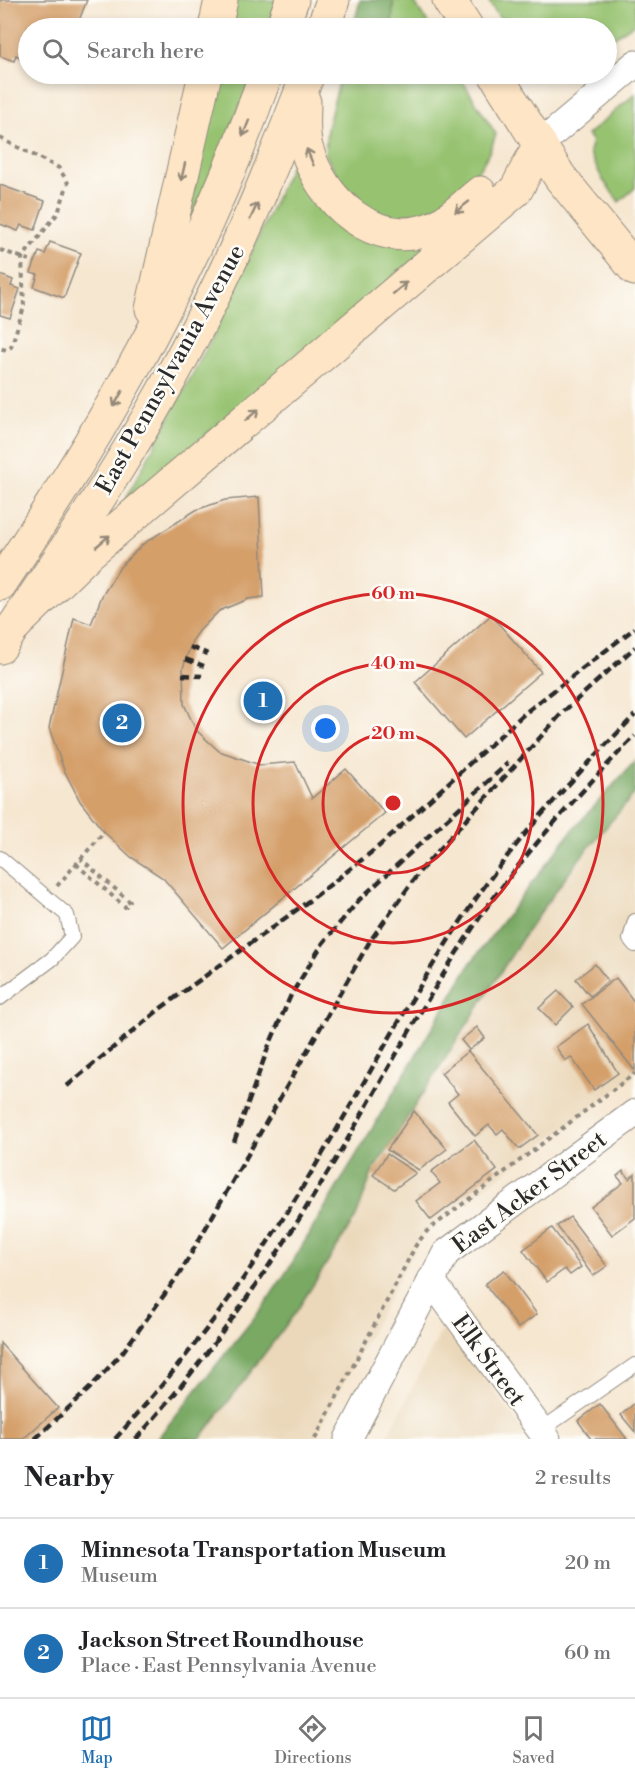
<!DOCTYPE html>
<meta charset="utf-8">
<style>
:root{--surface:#fff;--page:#f6f6f6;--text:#202124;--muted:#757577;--line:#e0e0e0;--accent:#1f6fb2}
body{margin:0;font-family:"Libre Bodoni",serif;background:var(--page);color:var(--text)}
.you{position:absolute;left:326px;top:729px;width:21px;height:21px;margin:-15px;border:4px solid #fff;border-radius:50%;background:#1a73e8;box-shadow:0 0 0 9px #1a73e833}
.badge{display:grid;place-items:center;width:39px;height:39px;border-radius:50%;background:var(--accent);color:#fff;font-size:20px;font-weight:700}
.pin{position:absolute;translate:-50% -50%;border:3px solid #fff;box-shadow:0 2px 6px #0006}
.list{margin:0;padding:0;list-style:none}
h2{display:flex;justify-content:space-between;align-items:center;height:78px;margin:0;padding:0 24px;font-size:26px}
h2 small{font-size:20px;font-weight:400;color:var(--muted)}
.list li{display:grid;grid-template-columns:39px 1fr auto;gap:18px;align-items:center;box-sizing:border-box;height:90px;padding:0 24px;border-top:2px solid var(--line)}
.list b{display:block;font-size:22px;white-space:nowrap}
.list p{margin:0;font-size:20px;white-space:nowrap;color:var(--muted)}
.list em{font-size:20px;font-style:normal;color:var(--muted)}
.icon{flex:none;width:33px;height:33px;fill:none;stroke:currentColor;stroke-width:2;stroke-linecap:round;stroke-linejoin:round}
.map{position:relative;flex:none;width:635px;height:1439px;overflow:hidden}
.search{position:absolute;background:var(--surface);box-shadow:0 3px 9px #0003;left:18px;right:18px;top:18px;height:66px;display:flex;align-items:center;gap:15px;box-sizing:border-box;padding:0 21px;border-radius:33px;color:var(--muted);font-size:22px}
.sheet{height:258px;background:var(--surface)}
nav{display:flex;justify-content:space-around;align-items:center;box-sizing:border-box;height:84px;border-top:2px solid var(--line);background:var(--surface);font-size:16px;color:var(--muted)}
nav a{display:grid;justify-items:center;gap:3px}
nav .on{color:var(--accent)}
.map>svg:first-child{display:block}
.built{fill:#ebd8ba}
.green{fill:#97c371;stroke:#61774e;stroke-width:1.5}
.forest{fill:#79a963;stroke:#526a47;stroke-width:1.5}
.building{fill:#d49f69}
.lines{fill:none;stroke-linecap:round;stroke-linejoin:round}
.lane-casing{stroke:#90897e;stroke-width:16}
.street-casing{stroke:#90897e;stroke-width:29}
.secondary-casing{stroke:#90897e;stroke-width:35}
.path{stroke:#90897e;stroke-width:4;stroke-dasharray:4.5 4.5;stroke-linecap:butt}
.lane{stroke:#fff;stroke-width:14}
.street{stroke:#fff;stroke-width:27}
.secondary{stroke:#fde5c5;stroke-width:33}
.rail{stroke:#2b2b2b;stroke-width:4.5;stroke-dasharray:9 4.5;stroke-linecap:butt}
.oneway{stroke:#948878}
.ring{fill:none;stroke:#d62828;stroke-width:3}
.labels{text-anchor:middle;stroke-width:5;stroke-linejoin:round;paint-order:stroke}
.street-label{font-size:24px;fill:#2b2b2b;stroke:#fdfcf7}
.centre{fill:#d62828;stroke:#fdfcf7;stroke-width:3}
.ring-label{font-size:18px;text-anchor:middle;font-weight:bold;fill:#d62828;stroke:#fdfcf7;stroke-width:5;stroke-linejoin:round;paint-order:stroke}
</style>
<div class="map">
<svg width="635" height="1439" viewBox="0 0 635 1439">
<rect width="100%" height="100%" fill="#fdfcf7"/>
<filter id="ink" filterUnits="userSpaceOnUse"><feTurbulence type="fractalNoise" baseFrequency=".0167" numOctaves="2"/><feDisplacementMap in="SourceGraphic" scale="12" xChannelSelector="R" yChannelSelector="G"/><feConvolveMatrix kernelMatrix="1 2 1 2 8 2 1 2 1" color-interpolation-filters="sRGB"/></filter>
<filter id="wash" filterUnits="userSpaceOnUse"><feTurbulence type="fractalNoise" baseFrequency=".008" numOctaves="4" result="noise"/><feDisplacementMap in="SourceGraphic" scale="24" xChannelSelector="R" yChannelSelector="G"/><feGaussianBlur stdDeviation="1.35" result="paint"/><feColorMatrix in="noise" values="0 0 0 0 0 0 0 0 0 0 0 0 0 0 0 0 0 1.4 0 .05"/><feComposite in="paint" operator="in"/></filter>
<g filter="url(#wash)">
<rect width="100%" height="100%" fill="#f6e7d1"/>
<g class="built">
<polygon points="635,793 635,1076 436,1224 420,1239 314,1439 200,1439 296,1312 356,1217 373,1171 529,928 580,858"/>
<polygon points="443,1328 448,1328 456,1337 529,1439 386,1439"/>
</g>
<g class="green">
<polygon points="234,0 280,0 270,28 229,28"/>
<polygon points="393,0 413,0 431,28 389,28 392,26"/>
<polygon points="488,0 635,0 635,23 607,42 606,28 506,28"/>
<polygon points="219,74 254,74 182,241"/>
<path d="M341 74H458L496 134C483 177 443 219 396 219 382 219 362 206 349 200L325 153 327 129Z"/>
<polygon points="635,94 635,188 619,202 603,180 589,152 592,141 587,135"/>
<path d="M294 159C306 181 319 221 346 230 367 237 415 238 439 240L123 504 214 334Z"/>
</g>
<g class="forest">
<polygon points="360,0 393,0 392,26 389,28 353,28"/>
<polygon points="635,761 635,793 580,858 529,928 373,1171 356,1217 296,1312 200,1439 157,1439 262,1308 289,1268 470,964 570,833"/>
</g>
<g id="blocks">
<g class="building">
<polygon points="0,0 87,0 76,28 28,28 28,60 16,55 14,61 0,56"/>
<polygon points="0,185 45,201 35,230 21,225 18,231 0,224"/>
<polygon points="50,242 81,253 64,298 34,287 38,275 31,273 39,252 45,254"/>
<polygon points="0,275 13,280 11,286 20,289 10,318 0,315"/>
<polygon points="259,497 264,597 248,599 219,611 200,630 192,641 183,668 184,704 196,730 219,751 260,765 295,762 312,798 346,769 385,813 223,948 163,878 131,857 104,832 80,801 64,770 49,728 74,618 91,624 102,596 120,567 143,544 196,510 225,500"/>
<polygon points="491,615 541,672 464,739 415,682"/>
<polygon points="595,964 608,981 590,996 576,979"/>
<polygon points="616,978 635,1003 635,1071 582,1004"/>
<polygon points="558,991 573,1007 555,1025 539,1008"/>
<polygon points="588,1024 618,1073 594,1090 571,1057 565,1061 556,1047"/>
<polygon points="477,1027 485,1038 469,1050 461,1040"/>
<polygon points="468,1051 538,1135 519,1149 503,1129 497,1134 489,1125 475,1136 448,1102 458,1094 441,1073"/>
<polygon points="414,1111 447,1149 419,1170 387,1150"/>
<polygon points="474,1140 497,1170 431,1220 416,1201 440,1183 431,1172"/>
<polygon points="387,1154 416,1173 394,1189 373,1175"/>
<polygon points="623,1171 629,1179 635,1174 635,1218 612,1235 591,1207 623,1183 617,1176"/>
<polygon points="570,1217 607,1266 593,1276 557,1226"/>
<polygon points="552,1228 581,1267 570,1275 565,1269 547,1282 523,1250"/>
<polygon points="504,1270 537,1314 518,1328 485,1284"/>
<polygon points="0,1343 58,1408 23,1439 0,1439"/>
<polygon points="635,1403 635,1432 621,1415"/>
<polygon points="600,1404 627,1439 591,1439 578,1421"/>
</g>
</g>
</g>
<g filter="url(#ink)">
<use href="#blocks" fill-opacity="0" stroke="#90897e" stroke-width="1.5"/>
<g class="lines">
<defs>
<g id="lane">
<polyline points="0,858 67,915 72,937 52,959 0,998"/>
<polyline points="635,921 630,939 635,945"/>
<polyline points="541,1430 635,1365"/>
</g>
<g id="street">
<polyline points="540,144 635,64"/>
<polyline points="431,1280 547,1439"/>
<polyline points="348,1439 446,1253 635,1113"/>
</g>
<g id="secondary">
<polyline points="449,0 467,28"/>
<polyline points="215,28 221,0"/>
<polyline points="282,28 292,0"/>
<polyline points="323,28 333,0"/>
<polyline points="495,74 560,177 635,269"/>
<path d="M304 102C304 117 302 132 306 147 321 201 375 251 433 228 449 222 466 204 480 193"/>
<polyline points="152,309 205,74"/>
<path d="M0 584C109 422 202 258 266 74"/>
<polyline points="15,625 88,554 516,190 540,144"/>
<path d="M0 647C72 541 144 434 202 319 243 239 276 157 308 74"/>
</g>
</defs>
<use href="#lane" class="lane-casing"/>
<use href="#street" class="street-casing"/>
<use href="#secondary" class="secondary-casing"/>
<g class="path">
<polyline points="0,138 59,168 68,183 58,213 22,258 24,307 11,347 6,350 0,348"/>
<polyline points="0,250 35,262"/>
<polyline points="76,864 125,907 130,902 81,859"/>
<polyline points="57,886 104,832"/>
<polyline points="315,1439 416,1245 427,1231 635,1073"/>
</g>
<use href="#lane" class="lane"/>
<use href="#street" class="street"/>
<use href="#secondary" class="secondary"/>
<g class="rail">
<polyline points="190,647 208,654"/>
<polyline points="185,659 204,666"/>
<polyline points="182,675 202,676"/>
<polyline points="67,1086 161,1008 317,895 378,847 525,713 635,628"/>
<polyline points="234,1142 268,1048 291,995 323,943 359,900 508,763"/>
<polyline points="35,1439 89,1389 122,1353 180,1273 370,941 420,871 563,712 635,647"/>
<path d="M115 1439C173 1375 226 1307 273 1234 344 1125 401 1008 475 900 521 833 578 773 635 715"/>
<path d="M136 1439C211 1355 273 1264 331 1167 383 1081 429 990 487 907 531 846 582 790 635 736"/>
</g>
</g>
<defs><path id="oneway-shaft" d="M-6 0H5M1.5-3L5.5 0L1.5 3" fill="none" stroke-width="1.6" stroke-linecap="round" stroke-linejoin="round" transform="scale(1.5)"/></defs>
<g class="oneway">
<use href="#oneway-shaft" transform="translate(246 128) rotate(111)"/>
<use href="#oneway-shaft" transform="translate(310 157) rotate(-113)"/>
<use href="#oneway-shaft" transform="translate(183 172) rotate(103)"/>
<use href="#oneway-shaft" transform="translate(462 207) rotate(142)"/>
<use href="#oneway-shaft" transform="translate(254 211) rotate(-66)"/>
<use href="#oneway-shaft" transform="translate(400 288) rotate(-40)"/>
<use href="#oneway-shaft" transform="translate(118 399) rotate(119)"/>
<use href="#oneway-shaft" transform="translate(252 415) rotate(-40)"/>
<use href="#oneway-shaft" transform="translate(103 541) rotate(-40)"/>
</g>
</g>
<g class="ring">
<circle cx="393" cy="803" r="70"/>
<circle cx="393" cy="803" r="140"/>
<circle cx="393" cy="803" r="210"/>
</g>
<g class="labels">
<g class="street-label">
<text transform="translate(170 369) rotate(-61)" y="8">East Pennsylvania Avenue</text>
<text transform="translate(529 1192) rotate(-37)" y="8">East Acker Street</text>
<text transform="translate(489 1360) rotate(54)" y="8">Elk Street</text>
</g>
</g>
<circle cx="393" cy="803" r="9" class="centre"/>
<g class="ring-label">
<text x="393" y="599">60 m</text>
<text x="393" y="669">40 m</text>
<text x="393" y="739">20 m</text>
</g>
</svg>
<div class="you"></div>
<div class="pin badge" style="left:263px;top:701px">1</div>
<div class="pin badge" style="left:122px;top:723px">2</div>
<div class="search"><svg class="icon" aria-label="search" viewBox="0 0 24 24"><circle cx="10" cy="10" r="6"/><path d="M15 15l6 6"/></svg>Search here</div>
</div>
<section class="sheet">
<h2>Nearby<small>2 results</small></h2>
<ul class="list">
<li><span class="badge">1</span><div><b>Minnesota Transportation Museum</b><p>Museum</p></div><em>20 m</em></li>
<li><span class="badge">2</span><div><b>Jackson Street Roundhouse</b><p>Place · East Pennsylvania Avenue</p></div><em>60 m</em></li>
</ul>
</section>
<nav>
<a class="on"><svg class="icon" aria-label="map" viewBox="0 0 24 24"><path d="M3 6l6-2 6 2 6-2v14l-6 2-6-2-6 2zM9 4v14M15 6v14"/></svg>Map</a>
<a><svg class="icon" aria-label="directions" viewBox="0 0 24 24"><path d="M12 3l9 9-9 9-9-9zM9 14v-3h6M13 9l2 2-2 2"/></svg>Directions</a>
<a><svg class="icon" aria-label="saved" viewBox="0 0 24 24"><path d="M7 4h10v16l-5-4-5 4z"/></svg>Saved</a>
</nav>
